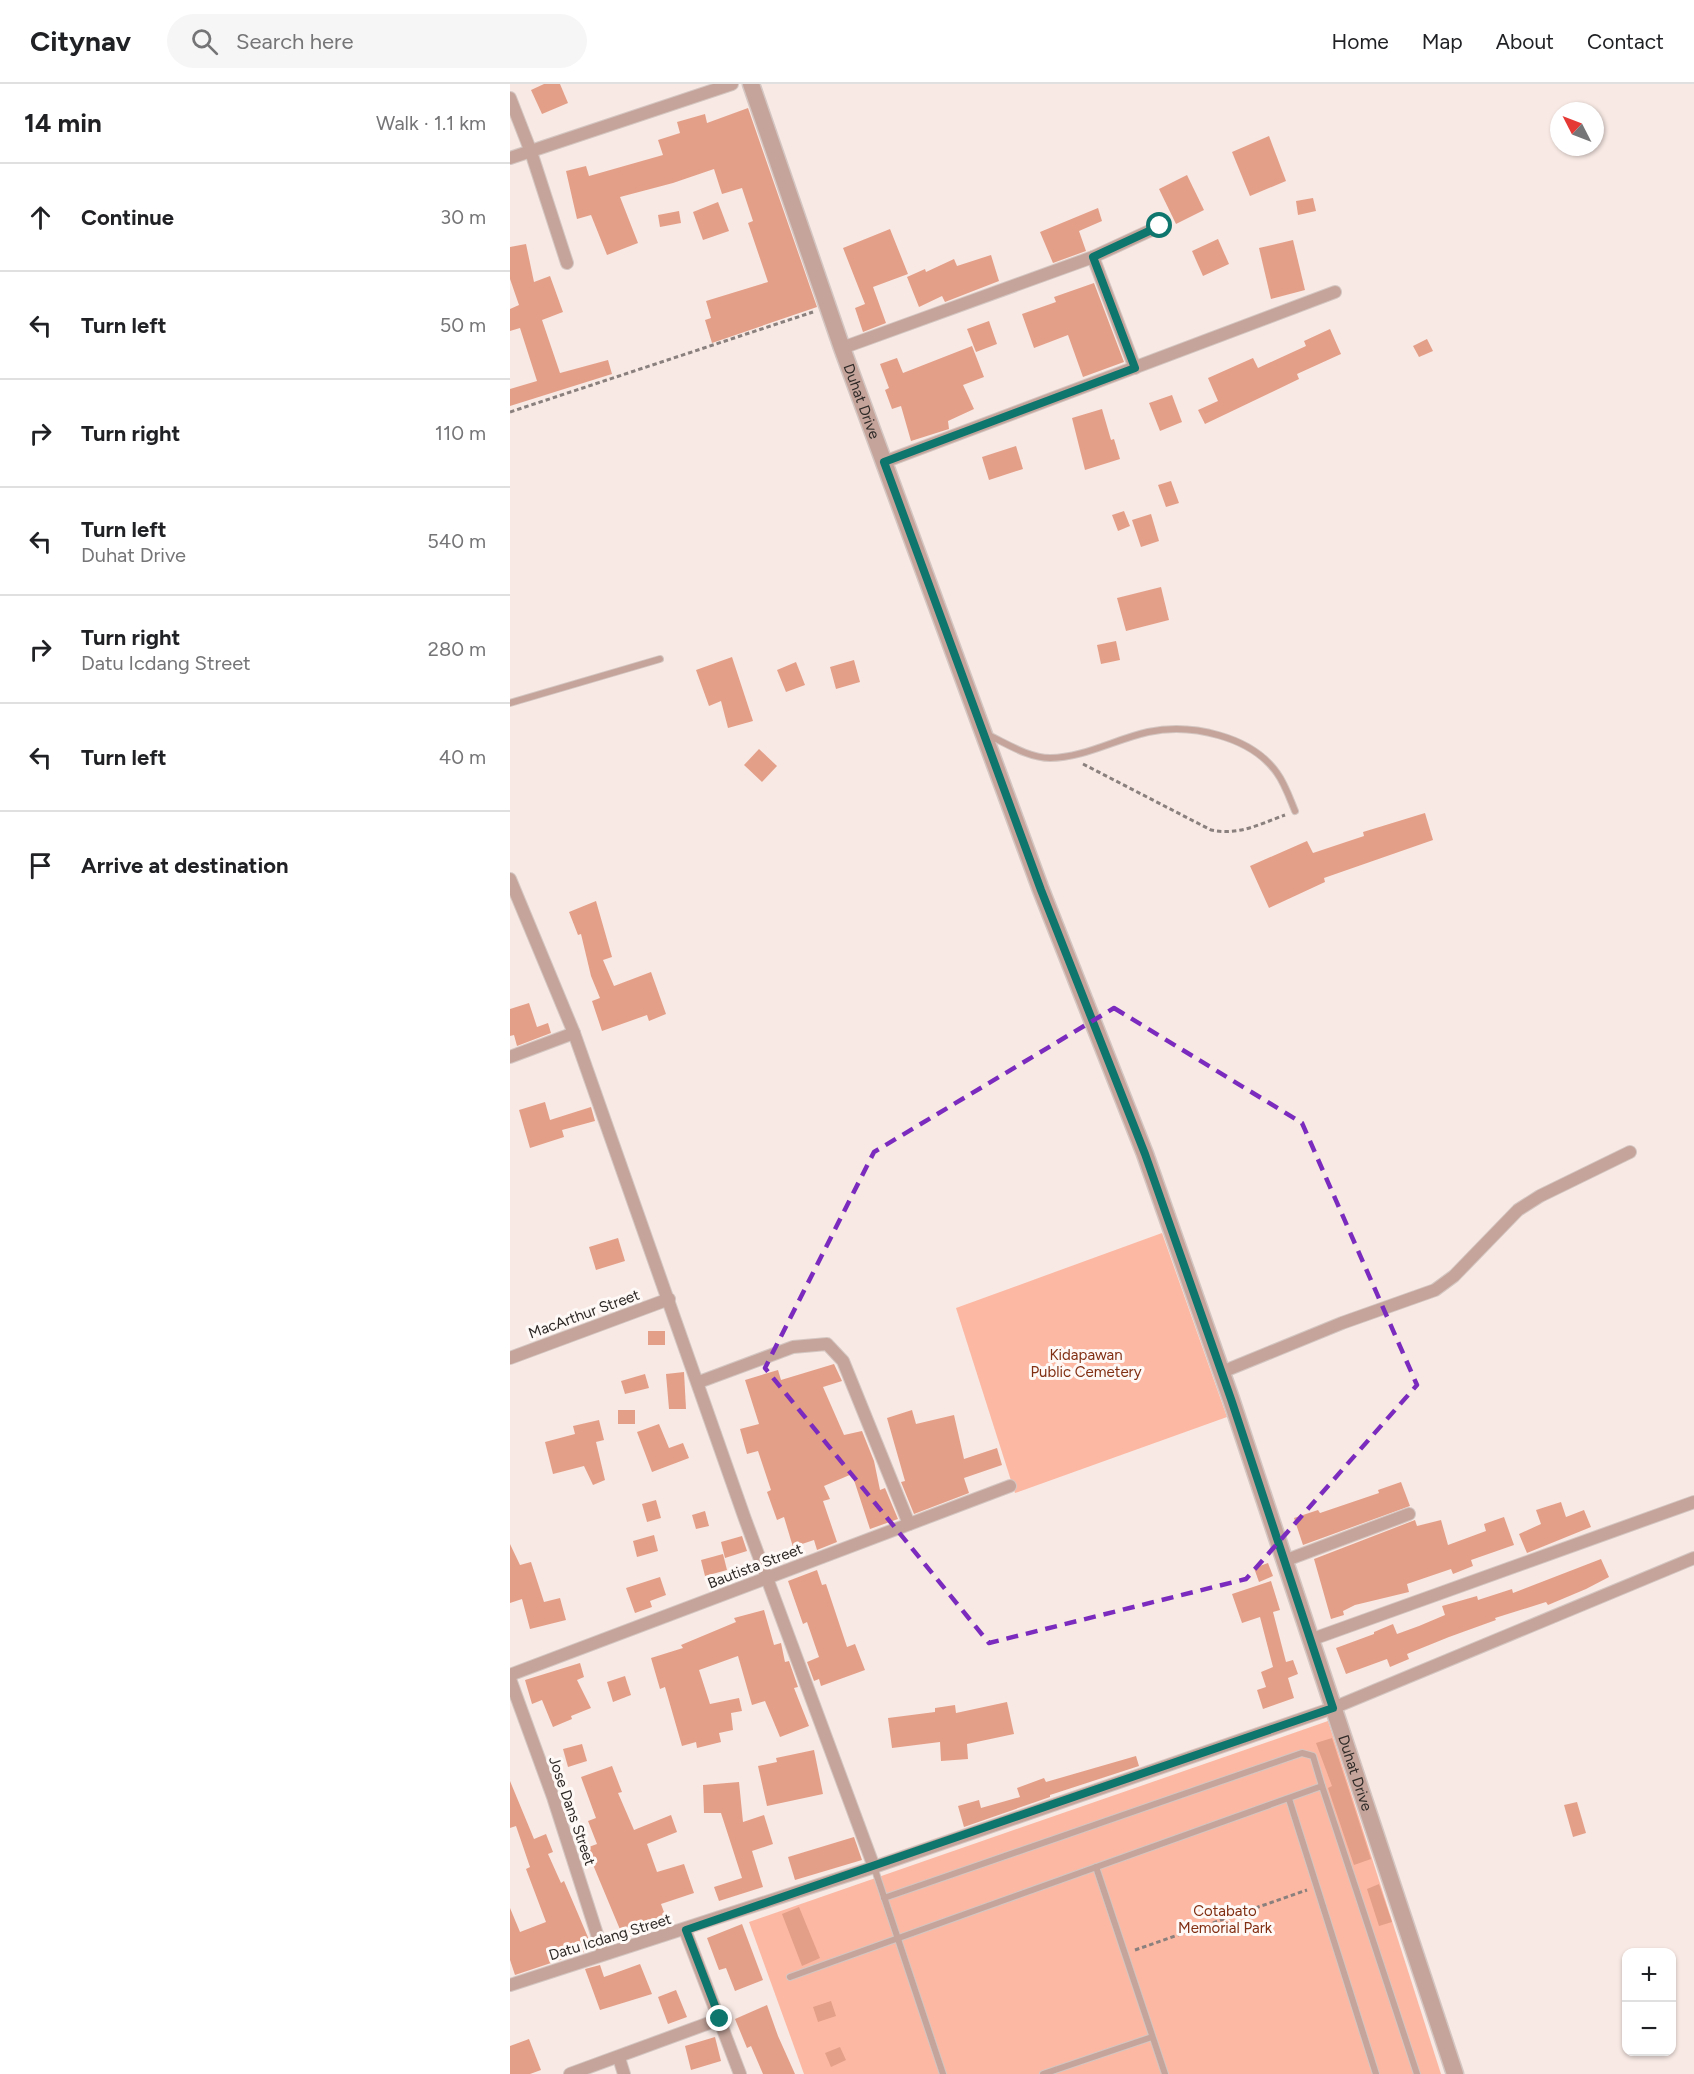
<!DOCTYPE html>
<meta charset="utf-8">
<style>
:root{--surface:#fff;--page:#f6f6f6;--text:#202124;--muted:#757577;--line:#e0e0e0}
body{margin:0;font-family:Figtree,sans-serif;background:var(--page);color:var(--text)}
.controls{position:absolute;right:18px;bottom:18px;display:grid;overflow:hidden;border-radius:12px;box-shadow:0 2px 4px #0004}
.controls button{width:54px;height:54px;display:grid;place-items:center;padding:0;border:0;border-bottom:2px solid var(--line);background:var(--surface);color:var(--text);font:30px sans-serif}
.compass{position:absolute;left:1040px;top:18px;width:54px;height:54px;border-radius:50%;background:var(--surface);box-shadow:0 2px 4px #0004;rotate:312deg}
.stop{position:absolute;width:18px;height:18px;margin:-14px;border:4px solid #0f766e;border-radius:50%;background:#fff}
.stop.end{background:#0f766e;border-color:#fff;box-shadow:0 2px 6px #0008}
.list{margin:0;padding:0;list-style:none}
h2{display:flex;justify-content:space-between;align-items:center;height:78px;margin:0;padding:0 24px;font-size:26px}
h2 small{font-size:20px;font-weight:400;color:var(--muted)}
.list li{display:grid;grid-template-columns:39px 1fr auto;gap:18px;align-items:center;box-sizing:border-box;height:108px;padding:0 24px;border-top:2px solid var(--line)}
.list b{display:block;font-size:22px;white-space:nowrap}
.list p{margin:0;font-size:20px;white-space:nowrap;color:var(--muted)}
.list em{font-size:20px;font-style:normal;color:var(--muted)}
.icon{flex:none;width:33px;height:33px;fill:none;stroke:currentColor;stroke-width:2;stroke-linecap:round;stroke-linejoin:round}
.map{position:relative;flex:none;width:1184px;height:1990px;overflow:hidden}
header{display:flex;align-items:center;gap:36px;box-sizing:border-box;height:84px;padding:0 30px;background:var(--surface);border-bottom:2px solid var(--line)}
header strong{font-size:28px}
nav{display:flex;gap:33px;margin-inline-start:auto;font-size:21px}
.search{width:420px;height:54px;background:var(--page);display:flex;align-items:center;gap:15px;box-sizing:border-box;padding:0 21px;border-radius:33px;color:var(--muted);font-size:22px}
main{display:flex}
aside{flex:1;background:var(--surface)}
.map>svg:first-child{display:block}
.green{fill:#fcb8a3}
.building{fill:#e49f88}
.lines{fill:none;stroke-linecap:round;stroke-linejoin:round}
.service-casing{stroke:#d4c6c2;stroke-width:8}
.minor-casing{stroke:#d4c6c2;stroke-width:14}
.tertiary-casing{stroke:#d4c6c2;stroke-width:19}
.path{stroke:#8a807d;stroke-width:3;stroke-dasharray:4.5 3;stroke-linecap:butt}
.service{stroke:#c5a59b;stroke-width:6}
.minor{stroke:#c5a59b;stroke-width:12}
.tertiary{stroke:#c5a59b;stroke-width:16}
.route{stroke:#0f766e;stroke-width:8}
.marked{fill:none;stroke:#7b2cbf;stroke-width:4.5;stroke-dasharray:12 8;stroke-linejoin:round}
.labels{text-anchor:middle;stroke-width:6;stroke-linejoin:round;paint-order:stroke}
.street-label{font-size:15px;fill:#2e2927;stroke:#fef8f6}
.park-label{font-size:15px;fill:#812f12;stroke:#fef8f6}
</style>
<header>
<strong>Citynav</strong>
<div class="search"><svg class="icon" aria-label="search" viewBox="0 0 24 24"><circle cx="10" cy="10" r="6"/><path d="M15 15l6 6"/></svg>Search here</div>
<nav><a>Home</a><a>Map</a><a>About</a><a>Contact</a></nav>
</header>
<main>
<aside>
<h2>14 min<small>Walk · 1.1 km</small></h2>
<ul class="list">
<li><svg class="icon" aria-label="ahead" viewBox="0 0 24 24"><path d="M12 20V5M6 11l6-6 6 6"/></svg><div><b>Continue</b></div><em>30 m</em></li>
<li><svg class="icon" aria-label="left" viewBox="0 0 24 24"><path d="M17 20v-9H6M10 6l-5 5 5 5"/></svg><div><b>Turn left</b></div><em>50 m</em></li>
<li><svg class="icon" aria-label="right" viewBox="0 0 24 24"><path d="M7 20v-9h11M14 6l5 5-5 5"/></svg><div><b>Turn right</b></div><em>110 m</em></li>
<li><svg class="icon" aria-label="left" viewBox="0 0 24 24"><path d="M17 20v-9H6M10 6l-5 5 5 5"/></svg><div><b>Turn left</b><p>Duhat Drive</p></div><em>540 m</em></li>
<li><svg class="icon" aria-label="right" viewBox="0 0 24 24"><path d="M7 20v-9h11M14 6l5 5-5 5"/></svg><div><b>Turn right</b><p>Datu Icdang Street</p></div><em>280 m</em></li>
<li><svg class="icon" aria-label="left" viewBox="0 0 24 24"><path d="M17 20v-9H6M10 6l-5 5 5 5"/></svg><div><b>Turn left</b></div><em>40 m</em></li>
<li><svg class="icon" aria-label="arrive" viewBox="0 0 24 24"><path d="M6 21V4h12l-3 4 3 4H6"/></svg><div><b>Arrive at destination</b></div></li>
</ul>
</aside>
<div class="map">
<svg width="1184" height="1990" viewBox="0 0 1184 1990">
<rect width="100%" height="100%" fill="#f8e9e4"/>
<g class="green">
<polygon points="652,1149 717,1333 505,1409 446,1224"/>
<polygon points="818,1637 931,1990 294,1990 239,1838"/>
</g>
<g class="building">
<polygon points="34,0 50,0 58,19 32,30 21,6"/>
<polygon points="238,24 307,223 202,259 195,236 201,234 196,217 258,198 238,139 243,137 232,104 212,110 204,85 163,99 110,113 128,159 97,171 81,131 67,135 56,87 76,82 79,92 153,71 148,56 170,49 167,38 195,30 197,39"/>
<polygon points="759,52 776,97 740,112 722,68"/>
<polygon points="677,91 694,126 666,140 649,105"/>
<polygon points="803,114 806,127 788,131 786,117"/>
<polygon points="208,118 219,147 193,156 183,128"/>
<polygon points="588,124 592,137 569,147 576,167 543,179 530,148"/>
<polygon points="169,127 171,139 150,143 148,131"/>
<polygon points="380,145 398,190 363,203 376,239 353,248 345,224 355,220 333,164"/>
<polygon points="708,155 719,180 693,192 682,167"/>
<polygon points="783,156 795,206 761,215 749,164"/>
<polygon points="16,160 24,198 40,192 53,228 32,236 50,289 98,276 102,290 0,322 0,305 27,297 10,244 0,247 0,225 9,221 0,195 0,163"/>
<polygon points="481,171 489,197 435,218 432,212 409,223 397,193 415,185 416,188 444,175 447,182"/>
<polygon points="584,199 614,278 573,293 558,251 524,264 512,230 546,218 544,213"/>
<polygon points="479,237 487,260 466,268 457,245"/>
<polygon points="820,245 831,270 787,290 789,295 695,340 688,326 708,317 698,294 743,274 748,284 796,262 794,257"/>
<polygon points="917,255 923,267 909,273 903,262"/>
<polygon points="462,262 474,293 453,301 464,325 438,337 439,345 401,357 391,322 382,325 375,306 379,304 370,280 387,274 393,289"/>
<polygon points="662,311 672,338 650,347 639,319"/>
<polygon points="592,325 601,356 604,355 610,375 575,386 562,334"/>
<polygon points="506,362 513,385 479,396 472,373"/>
<polygon points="661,397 669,419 656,423 648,401"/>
<polygon points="614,427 620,442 608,447 602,431"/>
<polygon points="641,430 649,457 631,463 622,436"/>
<polygon points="651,503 659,536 616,547 607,514"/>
<polygon points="606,557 610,576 591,580 587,561"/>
<polygon points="222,573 243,637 218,644 211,617 199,622 186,586"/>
<polygon points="344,576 350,598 326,605 320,583"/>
<polygon points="286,578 295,601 276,608 267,586"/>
<polygon points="249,665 267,682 252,698 234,681"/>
<polygon points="915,729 923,756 814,794 815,798 759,824 740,782 797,757 803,769 854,752 853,748"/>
<polygon points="86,817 102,873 93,876 104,902 141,888 156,930 139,937 137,931 92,947 82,917 90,914 81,892 71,850 68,851 59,828"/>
<polygon points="19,919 27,943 38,939 41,949 7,962 4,951 0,952 0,925"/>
<polygon points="35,1018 40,1036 81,1023 85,1037 52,1046 54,1053 20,1064 9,1026"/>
<polygon points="108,1154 115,1177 86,1186 79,1163"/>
<rect x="138" y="1247" width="17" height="14"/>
<polygon points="324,1280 332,1297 313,1303 334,1351 352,1347 364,1377 370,1406 375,1404 388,1435 360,1445 342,1390 314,1402 320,1415 313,1417 327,1458 307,1466 304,1456 283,1463 274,1433 267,1436 257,1408 261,1406 248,1367 237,1370 230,1345 249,1340 235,1296 268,1286 271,1296"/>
<polygon points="174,1288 176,1325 159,1325 156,1290"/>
<polygon points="135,1290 139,1304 115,1310 111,1297"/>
<rect x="108" y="1326" width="17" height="14"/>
<polygon points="402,1326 406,1340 444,1331 454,1375 487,1364 492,1381 454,1394 459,1409 404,1430 391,1398 395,1397 377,1334"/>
<polygon points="89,1336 94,1356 86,1358 95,1396 83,1401 74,1382 43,1390 35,1358 65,1350 63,1342"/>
<polygon points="149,1340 159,1364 173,1359 179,1374 142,1388 127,1348"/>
<polygon points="891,1398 900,1422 793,1461 784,1434 808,1426 810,1429 869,1409 868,1406"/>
<polygon points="146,1416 151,1434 137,1438 132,1420"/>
<polygon points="1051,1418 1056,1433 1074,1426 1081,1443 1017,1469 1009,1450 1031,1440 1026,1426"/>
<polygon points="195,1427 199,1442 186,1445 182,1431"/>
<polygon points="994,1433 1004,1461 961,1476 963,1482 943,1490 941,1485 897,1500 899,1508 845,1521 833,1527 834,1531 821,1535 804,1475 905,1436 907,1442 931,1436 938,1461 976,1447 974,1440"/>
<polygon points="144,1451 148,1467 127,1473 123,1457"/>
<polygon points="232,1452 237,1467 215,1474 211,1458"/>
<polygon points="0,1460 10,1481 21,1478 34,1518 50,1514 56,1536 20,1545 12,1515 0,1519"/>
<polygon points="213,1470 217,1486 195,1492 191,1476"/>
<polygon points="1091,1475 1099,1493 1076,1505 1038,1521 1036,1518 985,1534 986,1536 939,1553 897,1570 899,1575 880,1583 877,1575 836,1590 826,1564 864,1550 864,1548 883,1540 887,1550 909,1542 935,1531 932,1522 967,1512 968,1516 1002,1505 1003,1509"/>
<polygon points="758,1479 763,1492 749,1498 744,1484"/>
<polygon points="307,1486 312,1501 316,1500 337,1563 345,1560 355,1586 311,1602 309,1595 304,1597 297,1578 309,1573 297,1538 293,1540 278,1497"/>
<polygon points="150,1493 156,1511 140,1517 142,1523 125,1529 116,1504"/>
<polygon points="761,1497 770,1526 763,1528 776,1578 783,1576 788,1590 778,1594 784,1614 753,1625 747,1606 756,1603 751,1588 763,1583 750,1533 732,1539 722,1510"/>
<polygon points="254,1526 264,1561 271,1559 275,1578 279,1577 288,1603 284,1604 299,1642 270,1653 255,1617 242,1621 228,1572 189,1586 200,1620 229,1614 232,1627 221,1629 223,1646 209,1649 211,1658 187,1664 186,1658 172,1662 155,1603 150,1605 141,1574 173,1564 171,1561 226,1538 224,1534"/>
<polygon points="70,1579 74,1593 67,1596 81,1624 61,1632 62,1635 43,1643 32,1616 22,1620 15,1596"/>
<polygon points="115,1592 121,1611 103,1618 97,1598"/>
<polygon points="497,1618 504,1650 457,1660 458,1675 431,1677 430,1658 382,1664 378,1634 425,1628 425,1624 445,1621 446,1629"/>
<polygon points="822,1654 861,1775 844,1781 818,1704 822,1702 806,1659"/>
<polygon points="72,1660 77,1677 58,1683 53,1665"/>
<polygon points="304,1666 313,1710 257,1722 248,1682 267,1678 266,1674"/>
<polygon points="626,1672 629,1682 540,1711 540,1713 454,1743 448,1722 469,1716 471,1724 510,1713 507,1704 534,1694 536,1698"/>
<polygon points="102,1682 112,1708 108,1709 124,1746 161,1731 167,1748 137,1760 147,1788 174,1780 184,1809 151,1820 158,1839 114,1855 76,1764 87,1760 78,1737 86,1734 71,1693"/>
<polygon points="0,1697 24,1755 36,1750 43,1768 38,1770 51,1799 54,1797 83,1865 5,1891 0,1876 0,1824 10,1848 36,1838 16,1785 20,1783 6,1742 0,1744"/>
<polygon points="229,1698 233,1738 254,1731 263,1760 242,1767 253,1803 209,1817 204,1803 232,1794 211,1729 194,1729 193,1701"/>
<polygon points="1067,1718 1076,1749 1063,1753 1054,1721"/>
<polygon points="344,1753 352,1776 285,1796 278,1773"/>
<polygon points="869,1800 882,1838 869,1842 857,1805"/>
<polygon points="289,1823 310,1874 292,1882 272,1830"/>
<polygon points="232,1840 253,1896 225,1907 216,1884 209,1886 197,1854"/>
<polygon points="130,1880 142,1910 90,1926 75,1885 90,1881 94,1893"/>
<polygon points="166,1906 177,1933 158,1940 148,1913"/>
<polygon points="321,1917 326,1932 308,1938 303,1923"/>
<polygon points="257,1921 268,1952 285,1990 253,1990 241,1962 237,1964 225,1935"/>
<polygon points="205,1953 211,1977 181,1986 175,1962"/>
<polygon points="19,1955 31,1986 20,1990 0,1990 0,1962"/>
<polygon points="330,1963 336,1976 321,1983 315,1969"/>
</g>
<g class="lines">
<defs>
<g id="service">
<polyline points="0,619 150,575"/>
<path d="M476 650C496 659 518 674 540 674 573 674 606 655 638 648 681 639 741 652 767 689 775 700 780 715 785 727"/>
<polyline points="779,1715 866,1990"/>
<polyline points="364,1783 433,1990"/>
<polyline points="586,1783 655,1990"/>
<polyline points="374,1814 792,1669 803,1672 812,1702"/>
<polyline points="280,1893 812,1702 907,1990"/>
<polyline points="533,1990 642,1953"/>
</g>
<g id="minor">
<polyline points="0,14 21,68 57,179"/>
<polyline points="0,74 222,0"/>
<polyline points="583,173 625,284"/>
<polyline points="332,264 583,173 650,142"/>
<polyline points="374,378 825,208"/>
<polyline points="0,795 64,949 235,1435 364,1783"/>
<polyline points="0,973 64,949"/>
<polyline points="0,1274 159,1215"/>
<polyline points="712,1288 832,1239 925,1206 944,1192 1008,1126 1030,1112 1120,1068"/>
<polyline points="189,1298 283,1263 317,1260 333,1277 399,1440"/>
<polyline points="774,1477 899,1430"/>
<polyline points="800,1556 1184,1418"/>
<polyline points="0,1591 500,1402"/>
<polyline points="0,1595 43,1713 93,1869"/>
<polyline points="175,1846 230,1990"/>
<polyline points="0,1901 364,1783 823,1624 1184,1474"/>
<polyline points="109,1974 114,1990"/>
<polyline points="60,1990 210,1935"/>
</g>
<g id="tertiary">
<path id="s1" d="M241 0 332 264 531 806 635 1070 721 1315 945 1990"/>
</g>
</defs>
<use href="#service" class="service-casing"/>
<use href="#minor" class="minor-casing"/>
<use href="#tertiary" class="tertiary-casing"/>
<g class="path">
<polyline points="0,328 303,228"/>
<path d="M573 680 701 746C728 752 750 740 775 731"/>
<polyline points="625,1866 797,1806"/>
</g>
<use href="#service" class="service"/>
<use href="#minor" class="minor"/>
<use href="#tertiary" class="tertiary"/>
</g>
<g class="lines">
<polyline class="route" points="210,1935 176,1846 823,1624 721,1315 635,1070 531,806 374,378 625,284 583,173 650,142"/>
</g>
<path class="marked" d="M604 924 792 1039 907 1301 736 1495 479 1559 255 1284 364 1068Z"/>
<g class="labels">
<g class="street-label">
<text dy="5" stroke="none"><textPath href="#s1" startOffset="336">Duhat Drive</textPath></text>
<text transform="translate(74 1230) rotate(-20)" y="5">MacArthur Street</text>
<text transform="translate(245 1482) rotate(-21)" y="5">Bautista Street</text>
<text dy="5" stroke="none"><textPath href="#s1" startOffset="1794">Duhat Drive</textPath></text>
<text transform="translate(62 1727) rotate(71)" y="5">Jose Dans Street</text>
<text transform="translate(100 1853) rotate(-17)" y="5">Datu Icdang Street</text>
</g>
<g class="park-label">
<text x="576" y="1276">Kidapawan<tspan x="576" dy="17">Public Cemetery</tspan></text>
<text x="715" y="1832">Cotabato<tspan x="715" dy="17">Memorial Park</tspan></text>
</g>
</g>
</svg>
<div class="controls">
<button>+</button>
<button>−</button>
</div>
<svg class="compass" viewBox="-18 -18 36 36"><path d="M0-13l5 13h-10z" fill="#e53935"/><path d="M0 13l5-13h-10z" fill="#757577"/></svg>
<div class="stop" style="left:650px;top:142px"></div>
<div class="stop end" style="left:210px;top:1935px"></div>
</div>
</main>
